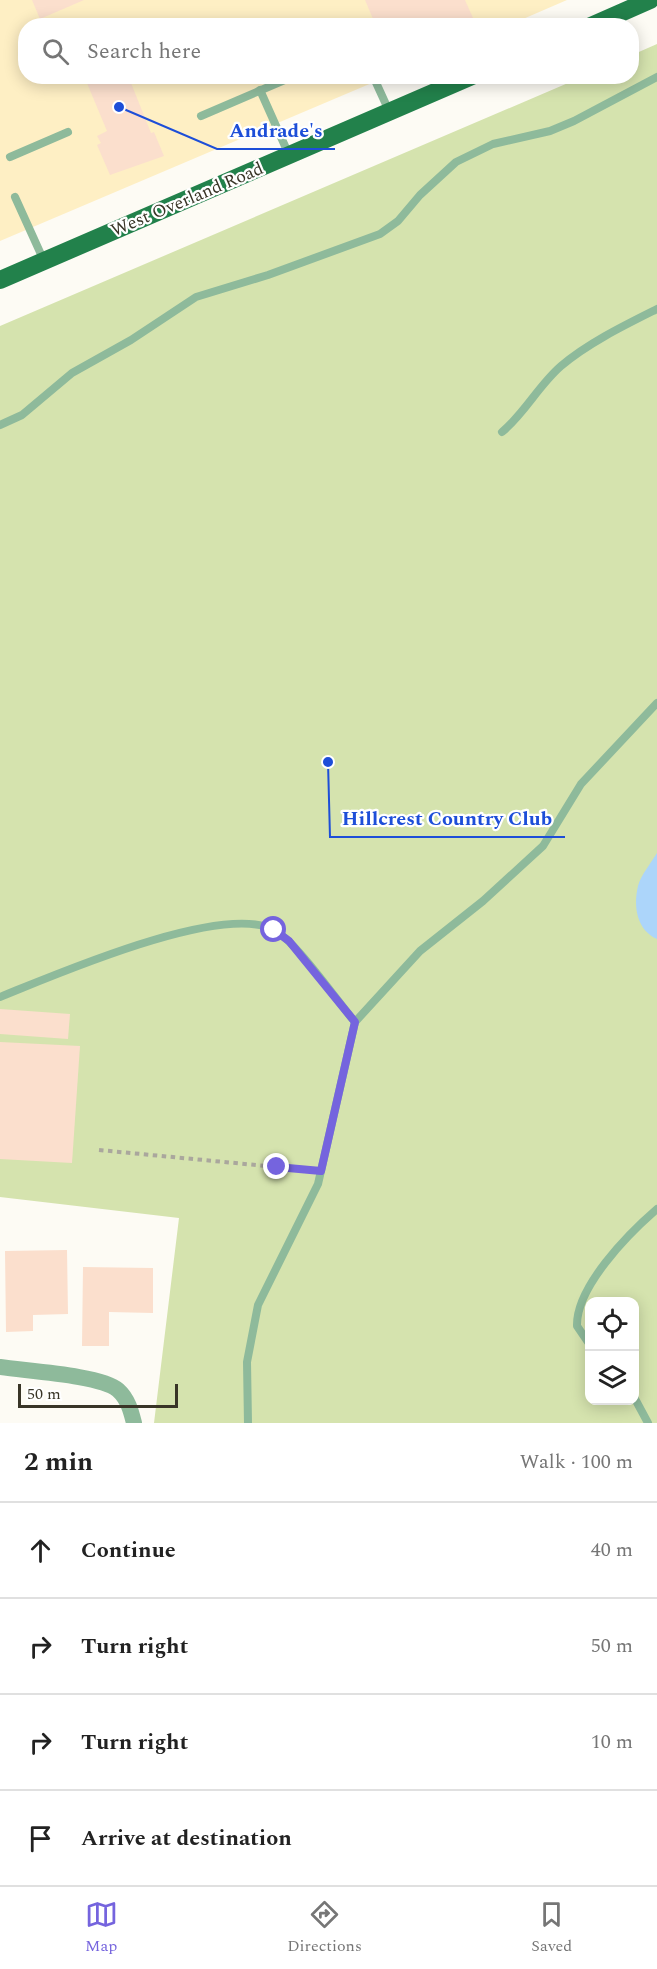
<!DOCTYPE html>
<meta charset="utf-8">
<style>
:root{--surface:#fff;--page:#f6f6f6;--text:#222;--muted:#767676;--line:#e0e0e0;--accent:#7564de}
body{margin:0;font-family:Spectral,serif;background:var(--page);color:var(--text)}
.controls{position:absolute;right:18px;bottom:18px;display:grid;overflow:hidden;border-radius:12px;box-shadow:0 3px 15px #0003}
.controls button{width:54px;height:54px;display:grid;place-items:center;padding:0;border:0;border-bottom:2px solid var(--line);background:var(--surface);color:var(--text);font:30px sans-serif}
.scale{position:absolute;left:18px;bottom:15px;width:160px;box-sizing:border-box;padding-left:6px;border:3px solid #393527;border-top:0;font-size:16px;line-height:21px;white-space:nowrap;color:#393527;-webkit-text-stroke:4px #fff;paint-order:stroke}
.stop{position:absolute;width:18px;height:18px;margin:-14px;border:4px solid #7564de;border-radius:50%;background:#fff}
.stop.end{background:#7564de;border-color:#fff;box-shadow:0 2px 6px #0008}
.list{margin:0;padding:0;list-style:none}
h2{display:flex;justify-content:space-between;align-items:center;height:78px;margin:0;padding:0 24px;font-size:26px}
h2 small{font-size:20px;font-weight:400;color:var(--muted)}
.list li{display:grid;grid-template-columns:39px 1fr auto;gap:18px;align-items:center;box-sizing:border-box;height:96px;padding:0 24px;border-top:2px solid var(--line)}
.list b{display:block;font-size:22px;white-space:nowrap}
.list em{font-size:20px;font-style:normal;color:var(--muted)}
.icon{flex:none;width:33px;height:33px;fill:none;stroke:currentColor;stroke-width:2;stroke-linecap:round;stroke-linejoin:round}
.map{position:relative;flex:none;width:657px;height:1423px;overflow:hidden}
.search{position:absolute;background:var(--surface);box-shadow:0 3px 15px #0003;left:18px;right:18px;top:18px;height:66px;display:flex;align-items:center;gap:15px;box-sizing:border-box;padding:0 21px;border-radius:24px;color:var(--muted);font-size:22px}
.sheet{height:462px;background:var(--surface)}
nav{display:flex;justify-content:space-around;align-items:center;box-sizing:border-box;height:84px;border-top:2px solid var(--line);background:var(--surface);font-size:16px;color:var(--muted)}
nav a{display:grid;justify-items:center;gap:3px}
nav .on{color:var(--accent)}
.map>svg:first-child{display:block}
.built{fill:#feefc4}
.green{fill:#d5e3ae;fill-rule:evenodd}
.water{fill:#acd5fa}
.building{fill:#fbdfcd}
.lines{fill:none;stroke-linecap:round;stroke-linejoin:round}
.path{stroke:#aaa79d;stroke-width:4;stroke-dasharray:4.5 4.5;stroke-linecap:butt}
.lane{stroke:#8eba9b;stroke-width:8}
.street{stroke:#8eba9b;stroke-width:16}
.primary{stroke:#22814b;stroke-width:18}
.route{stroke:#7564de;stroke-width:8}
.labels{text-anchor:middle;stroke-width:4.5;stroke-linejoin:round;paint-order:stroke}
.street-label{font-size:18px;fill:#393527;stroke:#fff}
.leader{fill:none;stroke:#1d4ed8;stroke-width:2}
.callout-dot{fill:#1d4ed8;stroke:#fff;stroke-width:2}
.callout-label{font-size:20px;text-anchor:middle;font-weight:bold;fill:#1d4ed8;stroke:#fff;stroke-width:4.5;stroke-linejoin:round;paint-order:stroke}
</style>
<div class="map">
<svg width="657" height="1423" viewBox="0 0 657 1423">
<rect width="100%" height="100%" fill="#fdfbf4"/>
<polygon class="built" points="0,0 567,0 507,26 26,26 26,76 386,77 0,241"/>
<path class="green" d="M657 44V1423H154L179 1218 0 1197V326L582 77 632 76V55ZM590 1302H634V1400H590Z"/>
<path class="water" d="M657 853V939C637 930 633 907 638 886 641 875 651 863 657 853Z"/>
<g class="building">
<polygon points="32,0 84,0 40,19"/>
<polygon points="365,0 465,0 473,18 456,26 376,26"/>
<polygon points="84,76 135,76 137,80 131,83 151,133 154,132 164,156 110,175 97,145 101,143 97,136 107,131"/>
<polygon points="0,1009 70,1014 68,1039 0,1034"/>
<polygon points="0,1042 80,1046 72,1163 0,1159"/>
<polygon points="67,1250 68,1314 33,1315 33,1331 6,1332 5,1251"/>
<polygon points="83,1267 153,1268 153,1313 109,1312 109,1346 82,1346"/>
</g>
<g class="lines">
<polyline class="path" points="99,1150 308,1170"/>
<g class="lane">
<polyline points="373,76 389,111"/>
<polyline points="260,90 289,155"/>
<polyline points="201,116 294,76"/>
<polyline points="10,157 68,132"/>
<polyline points="15,197 44,261"/>
<polyline points="0,425 22,415 72,373 131,340 196,297 268,275 380,234 398,221 420,195 456,162 493,144 550,131 574,121 657,77"/>
<path d="M502 432C525 413 538 386 561 366 588 343 625 325 657 309"/>
<path d="M0 997C55 975 222 902 274 930 295 940 338 1002 355 1022L318 1184 258 1305 247 1362 248 1423"/>
<polyline points="355,1022 420,951 483,901 543,846 581,784 657,703"/>
<path d="M590 1345 577 1326C576 1287 628 1234 657 1209"/>
<polyline points="634,1397 648,1423"/>
</g>
<path class="street" d="M0 1367C25 1371 101 1375 118 1390 128 1399 131 1411 134 1423"/>
<g class="primary">
<polyline points="591,26 650,0"/>
<polyline points="0,280 472,76"/>
</g>
</g>
<g class="lines">
<polyline class="route" points="274,930 289,941 355,1022 321,1171 277,1167"/>
</g>
<g class="labels">
<g class="street-label">
<text transform="translate(187 199) rotate(-23)" y="6">West Overland Road</text>
</g>
</g>
<path class="leader" d="M119 107L217 149H335M328 762L330 837H565"/>
<g class="callout-dot">
<circle cx="119" cy="107" r="6"/>
<circle cx="328" cy="762" r="6"/>
</g>
<g class="callout-label">
<text x="276" y="137">Andrade's</text>
<text x="447" y="825">Hillcrest Country Club</text>
</g>
</svg>
<div class="controls">
<button><svg class="icon" aria-label="locate" viewBox="0 0 24 24"><circle cx="12" cy="12" r="6"/><path d="M12 2v4M12 18v4M2 12h4M18 12h4"/></svg></button>
<button><svg class="icon" aria-label="layers" viewBox="0 0 24 24"><path d="M12 4l9 5-9 5-9-5zM3 14l9 5 9-5"/></svg></button>
</div>
<div class="scale">50 m</div>
<div class="stop" style="left:274px;top:930px"></div>
<div class="stop end" style="left:277px;top:1167px"></div>
<div class="search"><svg class="icon" aria-label="search" viewBox="0 0 24 24"><circle cx="10" cy="10" r="6"/><path d="M15 15l6 6"/></svg>Search here</div>
</div>
<section class="sheet">
<h2>2 min<small>Walk · 100 m</small></h2>
<ul class="list">
<li><svg class="icon" aria-label="ahead" viewBox="0 0 24 24"><path d="M12 20V5M6 11l6-6 6 6"/></svg><div><b>Continue</b></div><em>40 m</em></li>
<li><svg class="icon" aria-label="right" viewBox="0 0 24 24"><path d="M7 20v-9h11M14 6l5 5-5 5"/></svg><div><b>Turn right</b></div><em>50 m</em></li>
<li><svg class="icon" aria-label="right" viewBox="0 0 24 24"><path d="M7 20v-9h11M14 6l5 5-5 5"/></svg><div><b>Turn right</b></div><em>10 m</em></li>
<li><svg class="icon" aria-label="arrive" viewBox="0 0 24 24"><path d="M6 21V4h12l-3 4 3 4H6"/></svg><div><b>Arrive at destination</b></div></li>
</ul>
</section>
<nav>
<a class="on"><svg class="icon" aria-label="map" viewBox="0 0 24 24"><path d="M3 6l6-2 6 2 6-2v14l-6 2-6-2-6 2zM9 4v14M15 6v14"/></svg>Map</a>
<a><svg class="icon" aria-label="directions" viewBox="0 0 24 24"><path d="M12 3l9 9-9 9-9-9zM9 14v-3h6M13 9l2 2-2 2"/></svg>Directions</a>
<a><svg class="icon" aria-label="saved" viewBox="0 0 24 24"><path d="M7 4h10v16l-5-4-5 4z"/></svg>Saved</a>
</nav>
